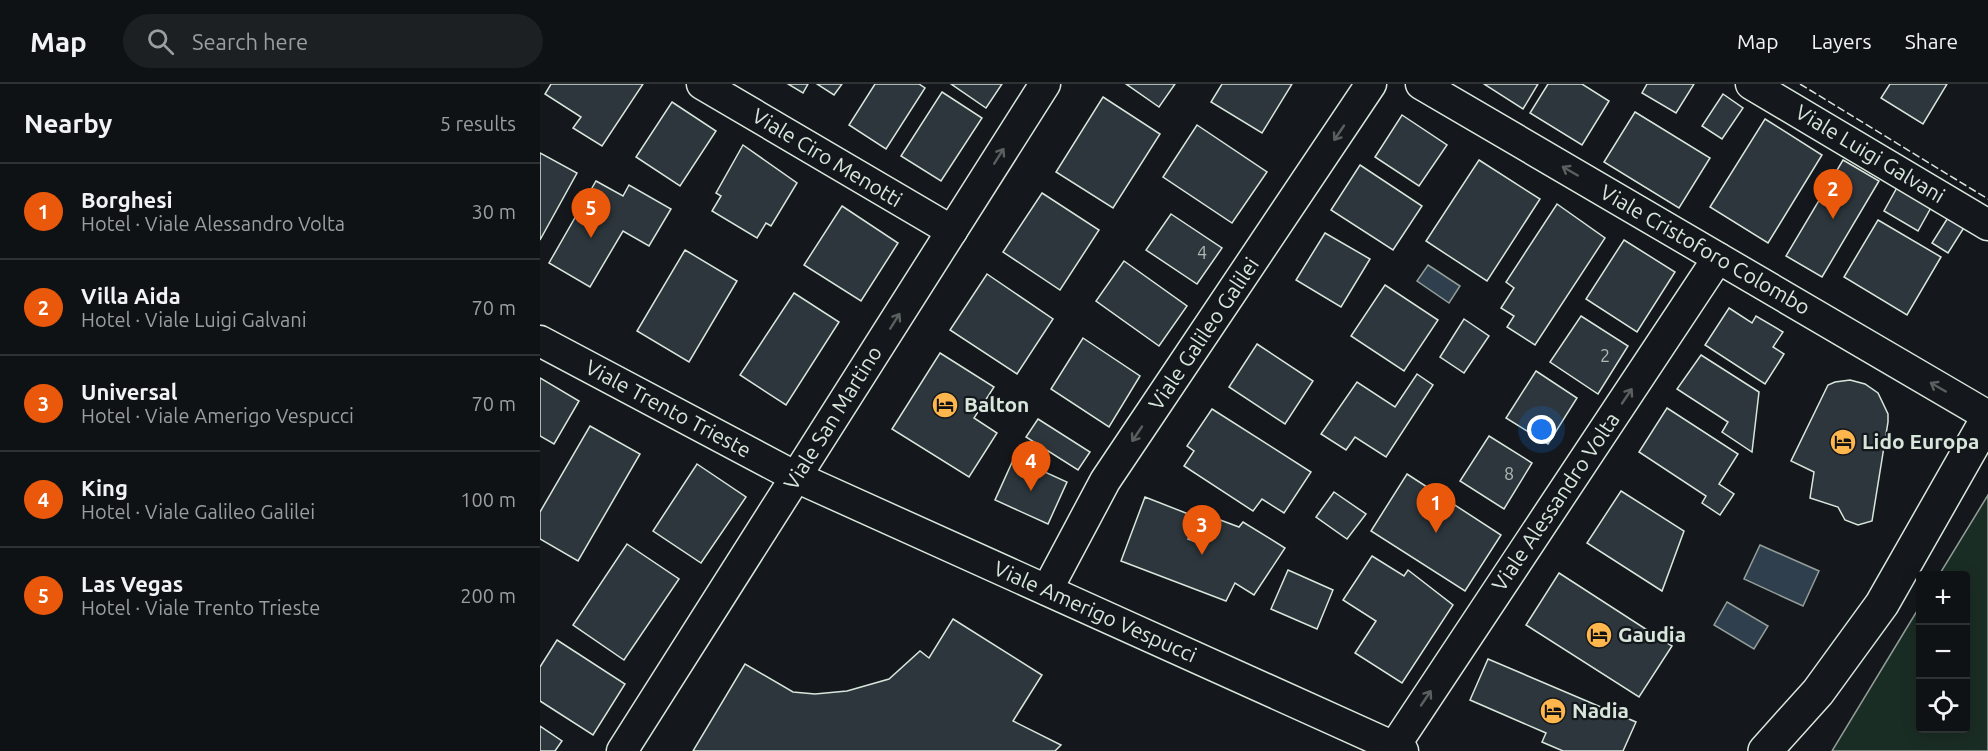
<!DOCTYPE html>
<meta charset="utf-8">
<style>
:root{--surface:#0f1215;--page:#1d2022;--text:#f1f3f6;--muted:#9b9ea0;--line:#2f3234;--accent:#ea580c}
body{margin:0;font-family:Ubuntu,sans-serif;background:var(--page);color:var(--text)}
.controls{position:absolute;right:18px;bottom:18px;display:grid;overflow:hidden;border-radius:6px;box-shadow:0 3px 15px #0003}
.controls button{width:54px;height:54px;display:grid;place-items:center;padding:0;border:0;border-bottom:2px solid var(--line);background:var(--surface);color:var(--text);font:30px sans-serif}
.you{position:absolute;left:1002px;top:346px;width:21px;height:21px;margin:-15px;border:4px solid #fff;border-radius:50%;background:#1a73e8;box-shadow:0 0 0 9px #1a73e833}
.badge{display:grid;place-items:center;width:39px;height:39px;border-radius:50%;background:var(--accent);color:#fff;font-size:20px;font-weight:700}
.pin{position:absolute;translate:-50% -50px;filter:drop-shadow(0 2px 3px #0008)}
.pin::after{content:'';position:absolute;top:32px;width:21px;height:18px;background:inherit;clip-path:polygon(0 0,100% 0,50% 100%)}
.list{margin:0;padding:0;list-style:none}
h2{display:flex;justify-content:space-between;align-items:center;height:78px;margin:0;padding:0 24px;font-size:26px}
h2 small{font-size:20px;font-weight:400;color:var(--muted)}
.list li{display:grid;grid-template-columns:39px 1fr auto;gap:18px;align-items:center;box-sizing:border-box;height:96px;padding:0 24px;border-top:2px solid var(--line)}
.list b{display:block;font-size:22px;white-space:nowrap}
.list p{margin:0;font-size:20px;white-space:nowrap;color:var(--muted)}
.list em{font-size:20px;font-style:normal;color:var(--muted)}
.icon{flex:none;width:33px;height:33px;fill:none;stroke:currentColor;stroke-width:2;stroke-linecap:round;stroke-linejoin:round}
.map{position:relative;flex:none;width:1448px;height:667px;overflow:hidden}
header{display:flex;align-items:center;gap:36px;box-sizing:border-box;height:84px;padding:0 30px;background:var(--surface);border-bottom:2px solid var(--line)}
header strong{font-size:28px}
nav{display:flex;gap:33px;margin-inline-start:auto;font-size:21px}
.search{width:420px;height:54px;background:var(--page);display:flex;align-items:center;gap:15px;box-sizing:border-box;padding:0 21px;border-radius:33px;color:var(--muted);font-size:22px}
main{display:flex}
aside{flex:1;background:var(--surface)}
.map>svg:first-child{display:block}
.green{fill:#1a2d24;stroke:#939e99;stroke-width:1.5}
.water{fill:#2f3f4d;stroke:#939e99;stroke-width:1.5}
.building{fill:#2c363c;stroke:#d8e6dc;stroke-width:1.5}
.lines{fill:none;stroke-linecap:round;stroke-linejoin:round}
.minor-casing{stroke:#d8e6dc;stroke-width:33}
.tertiary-casing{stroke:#d8e6dc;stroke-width:36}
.minor{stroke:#14181c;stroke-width:30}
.tertiary{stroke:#14181c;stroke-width:33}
.fence{stroke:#d8e6dc;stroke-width:1.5;stroke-dasharray:8 3;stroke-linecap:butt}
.oneway{stroke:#59605f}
.labels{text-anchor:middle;stroke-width:4.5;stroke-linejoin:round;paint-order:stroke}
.number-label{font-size:18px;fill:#adbab4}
.street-label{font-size:21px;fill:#d8e6dc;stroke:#14181c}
.poi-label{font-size:21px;font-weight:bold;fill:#d8e6dc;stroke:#14181c;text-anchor:start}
</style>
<header>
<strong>Map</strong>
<div class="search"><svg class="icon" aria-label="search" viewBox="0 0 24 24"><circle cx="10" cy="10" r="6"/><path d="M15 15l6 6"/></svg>Search here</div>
<nav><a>Map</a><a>Layers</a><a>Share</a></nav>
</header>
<main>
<aside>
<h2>Nearby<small>5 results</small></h2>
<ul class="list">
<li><span class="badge">1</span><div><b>Borghesi</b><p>Hotel · Viale Alessandro Volta</p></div><em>30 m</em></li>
<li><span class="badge">2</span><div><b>Villa Aida</b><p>Hotel · Viale Luigi Galvani</p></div><em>70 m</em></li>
<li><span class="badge">3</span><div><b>Universal</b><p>Hotel · Viale Amerigo Vespucci</p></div><em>70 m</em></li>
<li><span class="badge">4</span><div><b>King</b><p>Hotel · Viale Galileo Galilei</p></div><em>100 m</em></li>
<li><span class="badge">5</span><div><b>Las Vegas</b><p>Hotel · Viale Trento Trieste</p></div><em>200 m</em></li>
</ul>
</aside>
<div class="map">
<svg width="1448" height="667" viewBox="0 0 1448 667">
<rect width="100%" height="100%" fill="#14181c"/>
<polygon class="green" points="1448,411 1448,667 1292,667 1380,522 1380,644 1426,644 1426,492 1399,491"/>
<g class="water">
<polygon points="888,181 920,202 909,219 877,197"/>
<polygon points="1220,461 1279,487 1263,522 1204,495"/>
<polygon points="1187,518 1228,542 1214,565 1174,541"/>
</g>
<g class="building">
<polygon points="11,0 103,0 62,62 33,44 41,33 5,10"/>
<polygon points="248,0 268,0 263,9"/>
<polygon points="277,0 302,0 294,11"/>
<polygon points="335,0 379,0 385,4 346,65 309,41"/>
<polygon points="411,0 462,0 446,24"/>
<polygon points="586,0 635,0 619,23"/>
<polygon points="682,0 752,0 722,49 671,18"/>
<polygon points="944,0 998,0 983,25"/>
<polygon points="1008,0 1042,0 1069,17 1042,61 990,29"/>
<polygon points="1107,0 1154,0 1136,29 1102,9"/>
<polygon points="1350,0 1407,0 1383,40 1341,14"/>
<polygon points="402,8 442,34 401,97 361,72"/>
<polygon points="1183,10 1203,24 1182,55 1162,42"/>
<polygon points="563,13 620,50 573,124 516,88"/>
<polygon points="132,18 176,47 140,102 96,73"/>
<polygon points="1095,28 1170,74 1139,124 1064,78"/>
<polygon points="862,31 907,61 879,102 835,73"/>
<polygon points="1225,35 1282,71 1228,159 1170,123"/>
<polygon points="657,41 727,88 692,139 623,93"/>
<polygon points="203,61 257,99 231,142 226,139 217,154 172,127 181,112 176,109"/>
<polygon points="0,69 37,89 0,156"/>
<polygon points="939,76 1000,115 947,197 886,157"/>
<polygon points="1303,76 1339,97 1282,193 1246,172"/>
<polygon points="820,81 882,122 853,166 791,126"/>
<polygon points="56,97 83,112 89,101 131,125 109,162 83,147 50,203 9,179"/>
<polygon points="1359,100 1393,120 1378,147 1344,127"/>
<polygon points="502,109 559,146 520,206 463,168"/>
<polygon points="1017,120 1065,154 995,261 967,243 974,232 961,224 974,204 966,198"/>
<polygon points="302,122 358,159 321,217 264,181"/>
<polygon points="631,130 682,164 657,200 606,166"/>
<polygon points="1409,132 1425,142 1408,169 1392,159"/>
<polygon points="1338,136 1401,173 1367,231 1304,193"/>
<polygon points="785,149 830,175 801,223 756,196"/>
<polygon points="1084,156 1135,188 1097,248 1046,215"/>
<polygon points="145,166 197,197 149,278 97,247"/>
<polygon points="584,177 647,222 619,262 556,217"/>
<polygon points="447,190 513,235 477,290 410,246"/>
<polygon points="845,201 898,236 864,287 811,252"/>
<polygon points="254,209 299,238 246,321 200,291"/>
<polygon points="1189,224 1212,239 1216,232 1243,248 1233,263 1244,270 1225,300 1165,261"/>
<polygon points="1041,232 1088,262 1058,310 1010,278"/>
<polygon points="924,235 949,252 924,289 900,273"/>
<polygon points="543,254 600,292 569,343 511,305"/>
<polygon points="717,260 773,297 745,340 689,303"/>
<polygon points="400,269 454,303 434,334 457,349 429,393 352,345"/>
<polygon points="1161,271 1219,308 1212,368 1182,348 1188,338 1137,305"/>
<polygon points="996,287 1037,314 1008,360 966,334"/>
<polygon points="877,290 893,301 846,373 815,353 806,366 781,350 817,298 855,323"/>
<polygon points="0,294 39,317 14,360 0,352"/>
<polygon points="1310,296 1325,300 1338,309 1348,330 1348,338 1332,437 1318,441 1305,436 1298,423 1270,414 1274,388 1251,377 1288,301 1295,298"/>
<polygon points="1127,324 1198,370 1179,400 1194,410 1180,431 1162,419 1166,412 1099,368"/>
<polygon points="672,325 771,388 744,429 722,415 713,427 644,382 654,367 647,362"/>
<polygon points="498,335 550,368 538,386 486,353"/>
<polygon points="50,342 100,370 38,477 0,455 0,428"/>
<polygon points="949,352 992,379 964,425 920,397"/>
<polygon points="474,374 527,398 508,440 455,416"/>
<polygon points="157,380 206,413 161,479 113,447"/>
<polygon points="867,390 961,451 925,507 831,447"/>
<polygon points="1081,407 1144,447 1122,507 1047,459"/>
<polygon points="794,408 826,430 807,455 776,433"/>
<polygon points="605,413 656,433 648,455 664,461 675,434 699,443 703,438 745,464 714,511 695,499 686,517 581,477"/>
<polygon points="87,460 139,495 84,576 33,541"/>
<polygon points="832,472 864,492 868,486 913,521 862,599 815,569 836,537 803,516"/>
<polygon points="748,486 793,506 777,545 731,525"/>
<polygon points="1019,489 1132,562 1099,613 986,541"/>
<polygon points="413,535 502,591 473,637 521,661 515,667 153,667 205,580 253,608 275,610 307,607 349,595 380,567 389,574"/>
<polygon points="17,556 85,600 53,651 0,617 0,583"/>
<polygon points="948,575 1096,638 1083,667 1023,667 1002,658 1006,649 930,616"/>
<polygon points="0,642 22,657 15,667 0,667"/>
</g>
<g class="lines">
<defs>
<g id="minor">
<polyline points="162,0 412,147"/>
<polyline points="881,0 1448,332"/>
<polyline points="1211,0 1448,141"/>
<polyline points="0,257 256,393 863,667"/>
<polyline points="507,506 565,397 831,0"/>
<polyline points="854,663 1178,174"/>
<polyline points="82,667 505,0"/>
</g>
<polyline id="tertiary" points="1225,667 1278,608 1342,520 1448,334"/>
</defs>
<use href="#minor" class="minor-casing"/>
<use href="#tertiary" class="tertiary-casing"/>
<use href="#minor" class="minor"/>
<use href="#tertiary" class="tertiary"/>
<polyline class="fence" points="1260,0 1448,115"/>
</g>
<defs><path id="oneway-shaft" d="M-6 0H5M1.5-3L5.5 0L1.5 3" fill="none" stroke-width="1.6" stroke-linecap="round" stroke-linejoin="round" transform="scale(1.5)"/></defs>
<g class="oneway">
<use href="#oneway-shaft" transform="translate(799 49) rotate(124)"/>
<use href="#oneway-shaft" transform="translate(459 72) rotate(-58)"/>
<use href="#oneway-shaft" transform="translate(1030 87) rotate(-150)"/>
<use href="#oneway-shaft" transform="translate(355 237) rotate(-58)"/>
<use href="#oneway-shaft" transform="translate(1398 303) rotate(-150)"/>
<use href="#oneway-shaft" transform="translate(1087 312) rotate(-56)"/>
<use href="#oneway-shaft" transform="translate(597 350) rotate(124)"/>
<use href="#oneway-shaft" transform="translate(886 614) rotate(-56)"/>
</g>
<defs>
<symbol id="hotel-disc" viewBox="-11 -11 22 22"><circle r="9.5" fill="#ffb74d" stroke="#14181c"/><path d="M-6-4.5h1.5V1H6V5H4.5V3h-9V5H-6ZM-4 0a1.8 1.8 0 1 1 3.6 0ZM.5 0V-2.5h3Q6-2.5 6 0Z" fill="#111"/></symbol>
</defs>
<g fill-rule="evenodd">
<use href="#hotel-disc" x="390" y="306" width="30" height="30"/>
<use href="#hotel-disc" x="1288" y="343" width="30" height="30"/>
<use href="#hotel-disc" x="1044" y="536" width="30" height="30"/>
<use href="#hotel-disc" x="998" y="612" width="30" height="30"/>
</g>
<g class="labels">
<g class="number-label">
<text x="662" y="175">4</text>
<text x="1065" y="278">2</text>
<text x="969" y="396">8</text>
</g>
<g class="street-label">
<text transform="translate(1330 70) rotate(31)" y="7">Viale Luigi Galvani</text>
<text transform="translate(287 74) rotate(31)" y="7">Viale Ciro Menotti</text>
<text transform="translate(1165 166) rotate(30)" y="7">Viale Cristoforo Colombo</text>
<text transform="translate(664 250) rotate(-56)" y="7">Viale Galileo Galilei</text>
<text transform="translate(128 325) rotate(28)" y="7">Viale Trento Trieste</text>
<text transform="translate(293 334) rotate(-58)" y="7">Viale San Martino</text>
<text transform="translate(1016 418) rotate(-56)" y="7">Viale Alessandro Volta</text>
<text transform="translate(555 528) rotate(24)" y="7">Viale Amerigo Vespucci</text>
</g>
<g class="poi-label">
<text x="424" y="328">Balton</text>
<text x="1322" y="365">Lido Europa</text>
<text x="1078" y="558">Gaudia</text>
<text x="1032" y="634">Nadia</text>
</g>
</g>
</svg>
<div class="controls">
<button>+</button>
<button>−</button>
<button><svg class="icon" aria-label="locate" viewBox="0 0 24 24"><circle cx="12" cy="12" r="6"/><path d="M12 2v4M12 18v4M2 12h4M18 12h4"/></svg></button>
</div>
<div class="you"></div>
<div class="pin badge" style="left:896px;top:449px">1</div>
<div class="pin badge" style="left:1293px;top:135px">2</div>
<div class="pin badge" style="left:662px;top:471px">3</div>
<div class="pin badge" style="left:491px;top:407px">4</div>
<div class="pin badge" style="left:51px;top:154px">5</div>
</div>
</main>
